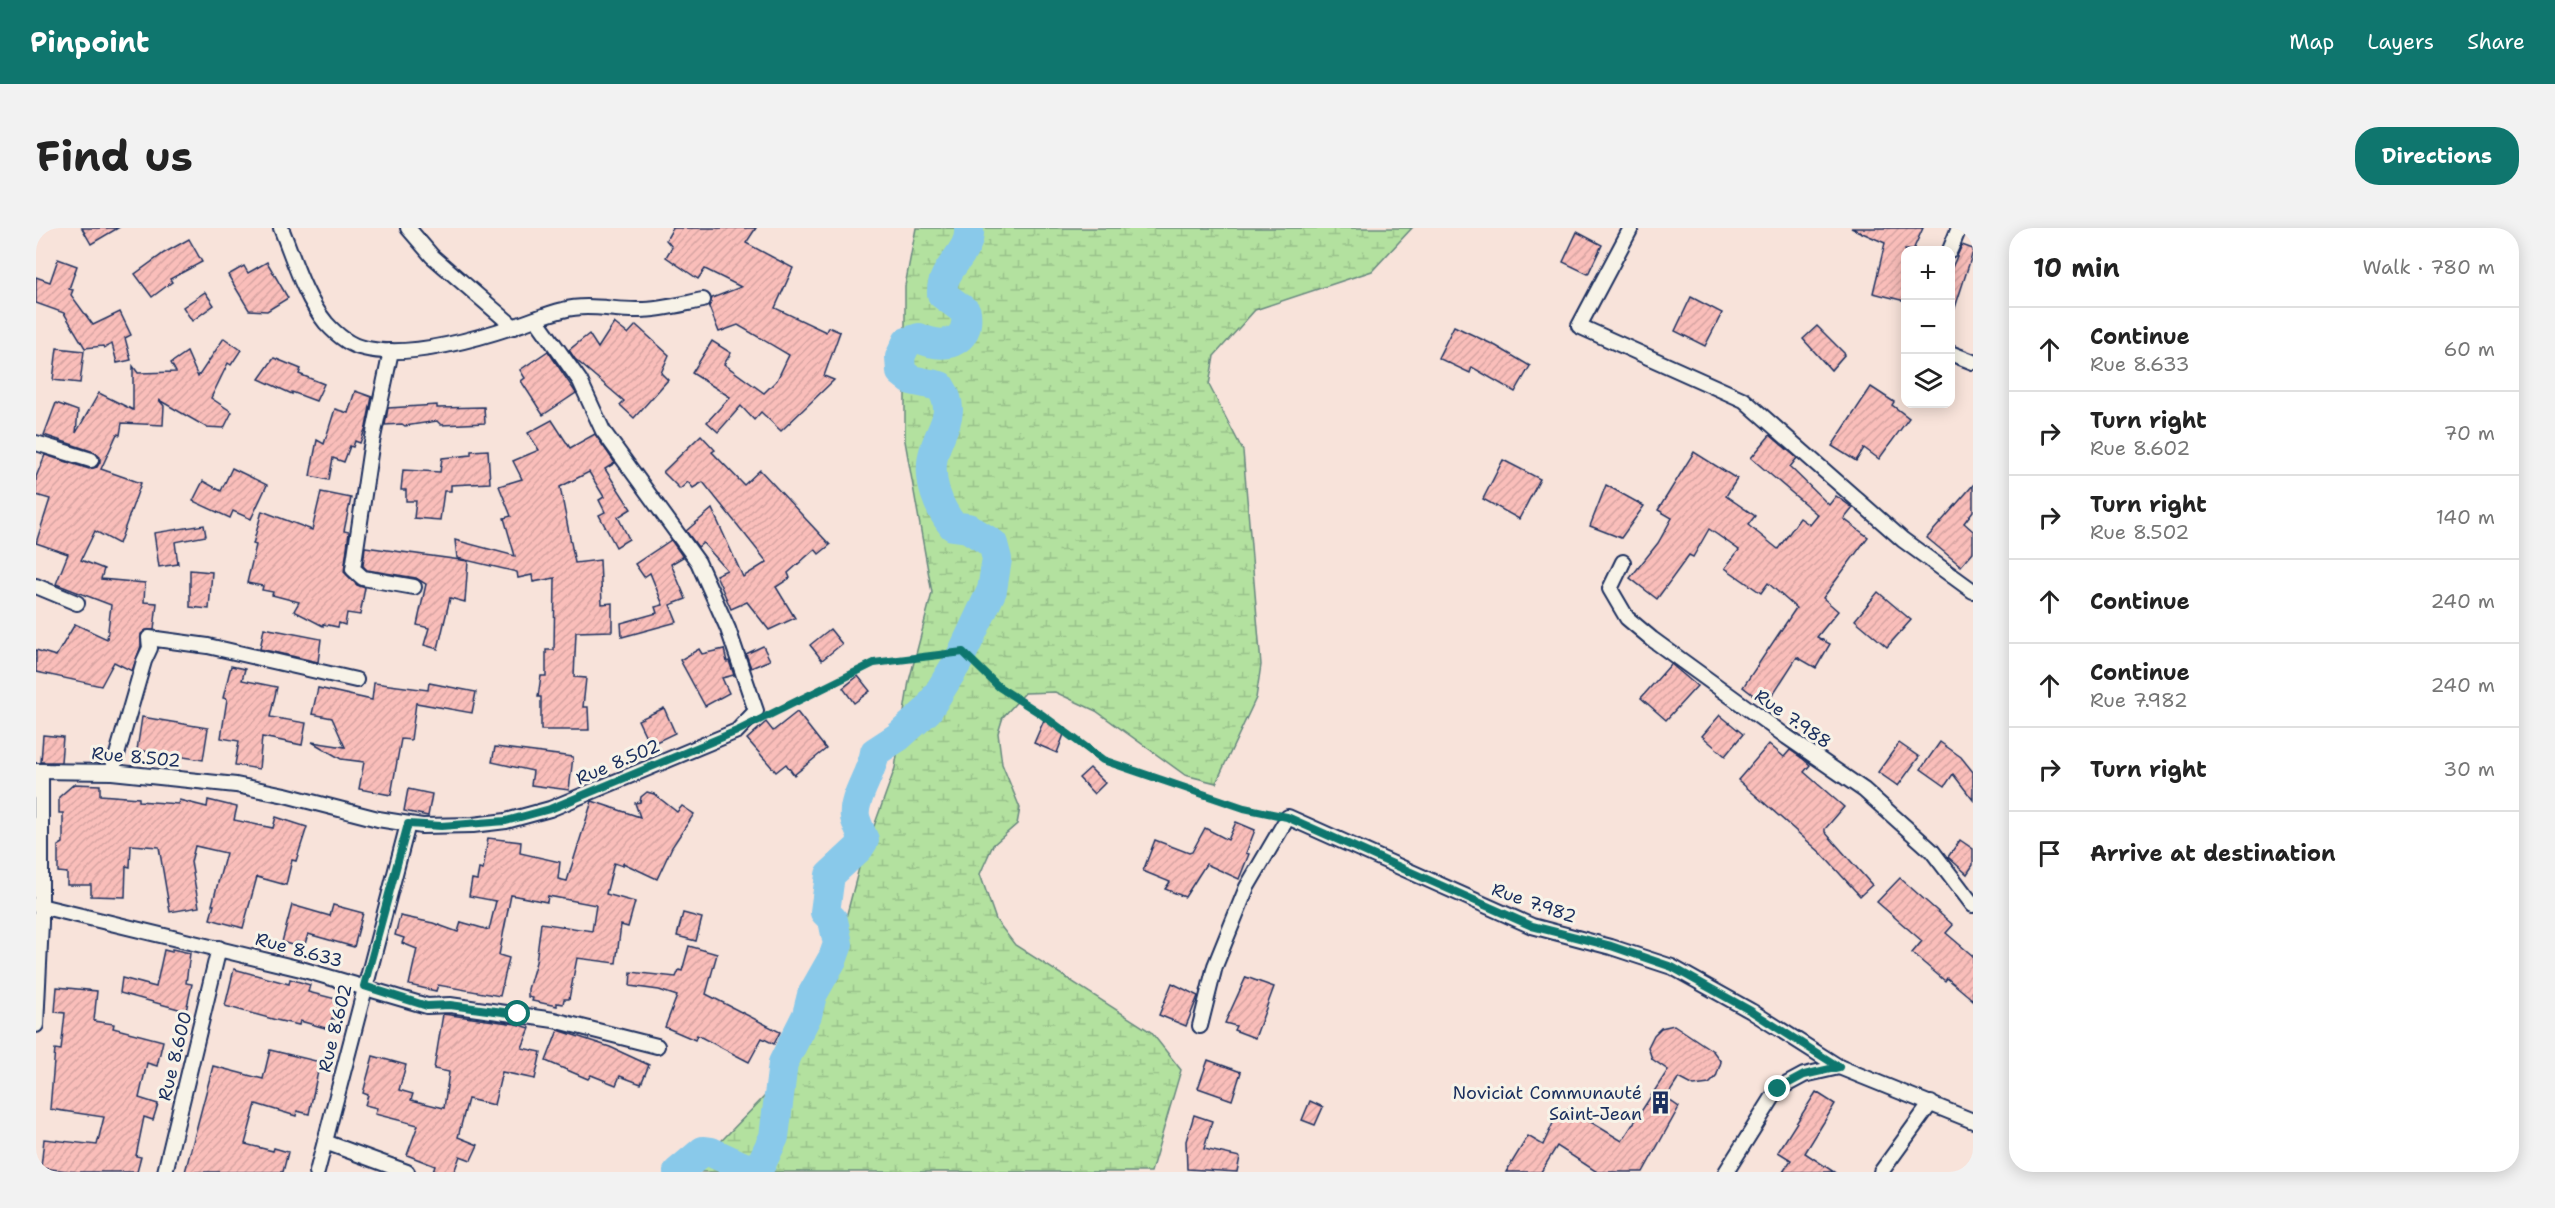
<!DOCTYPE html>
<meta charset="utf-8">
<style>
:root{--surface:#fff;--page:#f2f2f2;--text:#222;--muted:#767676;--line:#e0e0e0;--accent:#0f766e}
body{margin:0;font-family:"Shantell Sans",sans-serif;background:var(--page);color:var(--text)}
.controls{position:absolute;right:18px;top:18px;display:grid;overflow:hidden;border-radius:12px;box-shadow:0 3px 15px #0003}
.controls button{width:54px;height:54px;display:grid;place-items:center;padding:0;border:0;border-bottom:2px solid var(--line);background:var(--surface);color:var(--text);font:30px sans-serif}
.stop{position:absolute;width:18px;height:18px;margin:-14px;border:4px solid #0f766e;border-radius:50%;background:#fff}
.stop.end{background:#0f766e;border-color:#fff;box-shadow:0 2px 6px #0008}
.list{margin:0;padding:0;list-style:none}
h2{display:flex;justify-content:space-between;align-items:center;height:78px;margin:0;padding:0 24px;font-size:26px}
h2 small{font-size:20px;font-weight:400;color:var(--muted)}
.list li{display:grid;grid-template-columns:39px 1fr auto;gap:18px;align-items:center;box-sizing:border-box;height:84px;padding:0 24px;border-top:2px solid var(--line)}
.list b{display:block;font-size:22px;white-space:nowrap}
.list p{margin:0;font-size:20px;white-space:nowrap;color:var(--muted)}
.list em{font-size:20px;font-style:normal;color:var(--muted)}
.icon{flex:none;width:33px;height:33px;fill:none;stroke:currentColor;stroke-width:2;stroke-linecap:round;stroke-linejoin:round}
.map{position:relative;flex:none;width:1937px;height:944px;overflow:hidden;border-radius:24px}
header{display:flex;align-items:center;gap:36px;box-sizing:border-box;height:84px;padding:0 30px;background:var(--accent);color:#fff}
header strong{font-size:28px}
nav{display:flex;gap:33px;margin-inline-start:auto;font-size:21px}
.intro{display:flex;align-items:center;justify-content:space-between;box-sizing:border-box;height:144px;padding:0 36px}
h1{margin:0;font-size:42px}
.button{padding:15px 27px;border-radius:24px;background:var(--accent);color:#fff;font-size:21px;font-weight:700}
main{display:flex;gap:36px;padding:0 36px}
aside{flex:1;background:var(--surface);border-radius:24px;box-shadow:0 3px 15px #0003}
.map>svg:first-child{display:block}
.wetland{fill:url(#wetland-marsh);stroke:#67887e;stroke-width:1.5}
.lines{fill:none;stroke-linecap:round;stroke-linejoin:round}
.river{stroke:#89c9ea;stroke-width:30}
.building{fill:url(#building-hatch);stroke:#1b2f5e;stroke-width:1.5}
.street-casing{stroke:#1b2f5e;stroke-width:18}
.path{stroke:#1b2f5e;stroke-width:3;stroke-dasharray:1.5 4.5;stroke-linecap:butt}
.street{stroke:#f7f3e8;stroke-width:14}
.route{stroke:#0f766e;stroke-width:8}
.labels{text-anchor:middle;stroke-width:6;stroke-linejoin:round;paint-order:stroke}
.street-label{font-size:18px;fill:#1b2f5e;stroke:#f7f3e8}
.poi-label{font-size:18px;fill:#1b2f5e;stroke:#f7f3e8;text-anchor:end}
</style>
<header>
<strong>Pinpoint</strong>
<nav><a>Map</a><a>Layers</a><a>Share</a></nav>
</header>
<div class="intro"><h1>Find us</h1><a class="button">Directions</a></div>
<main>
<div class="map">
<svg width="1937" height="944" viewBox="0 0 1937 944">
<defs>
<pattern id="wetland-marsh" width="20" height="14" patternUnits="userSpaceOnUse" patternTransform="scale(1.5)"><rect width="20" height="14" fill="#b3e19f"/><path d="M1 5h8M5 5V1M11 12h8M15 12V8" fill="none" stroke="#99c18b"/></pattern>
<pattern id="building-hatch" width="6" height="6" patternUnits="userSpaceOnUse" patternTransform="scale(1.5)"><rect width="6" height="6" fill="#fabeba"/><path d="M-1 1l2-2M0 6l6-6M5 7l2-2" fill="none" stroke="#d6a4a2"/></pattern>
</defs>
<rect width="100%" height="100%" fill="#f8e3da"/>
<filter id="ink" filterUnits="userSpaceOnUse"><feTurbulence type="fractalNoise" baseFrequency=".0167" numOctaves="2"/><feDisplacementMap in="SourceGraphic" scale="12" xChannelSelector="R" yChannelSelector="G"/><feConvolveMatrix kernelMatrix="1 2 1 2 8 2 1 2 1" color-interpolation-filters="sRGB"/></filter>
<g filter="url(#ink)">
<polygon class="wetland" points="880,0 1376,0 1336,43 1219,82 1178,128 1173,157 1207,223 1225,437 1220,470 1180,555 1149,547 1060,483 1019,464 989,465 967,489 962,505 966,536 984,580 981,596 957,617 944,646 960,692 979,717 1115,804 1145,842 1115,944 655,944 728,869 789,770 823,640 859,540 873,453 896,365 869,213 869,58"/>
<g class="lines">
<path class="river" d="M642 944 667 923 675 924 712 941 725 936 738 909 747 835 771 787 776 767 797 730 802 716 797 692 789 684 794 647 823 620 828 612C825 605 821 597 819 589 816 571 836 545 839 524L862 509 892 482 924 430 956 362 961 331 957 316 932 300 917 298C902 279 892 253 897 228 903 200 923 187 904 158L875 152 865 144 864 129 871 114 883 110C907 121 934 117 930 84L906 66C904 40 936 25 933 0"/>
</g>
<g class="building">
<polygon points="46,0 82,0 55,16"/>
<polygon points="637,0 720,0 710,15 757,40 739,80 790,104 792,99 804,104 788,148 798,152 745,203 725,184 718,192 705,178 682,204 671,194 694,169 656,145 676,113 695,125 688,136 728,165 741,152 753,127 702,97 683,104 673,79 676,70 705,59 669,41 662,51 630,29 636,19 630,12"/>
<polygon points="1815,0 1887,0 1877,22 1869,22 1869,73 1837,65 1849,15"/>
<polygon points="1541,4 1566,17 1552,46 1527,34"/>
<polygon points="153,11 166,34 134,51 136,54 116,69 99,46 128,25"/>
<polygon points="1926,17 1937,21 1937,24 1917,86 1914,85 1914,44"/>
<polygon points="22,31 41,38 33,61 37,62 35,67 57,97 84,84 95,107 89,110 95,132 81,135 76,116 68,120 67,118 49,120 28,85 0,75 0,49 14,54"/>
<polygon points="231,34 252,70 231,83 213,82 192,47 208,38 212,45"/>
<polygon points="169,64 178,77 156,93 147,79"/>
<polygon points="1655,69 1686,85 1669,118 1639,103"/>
<polygon points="578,95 592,106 600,97 633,127 625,145 632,152 598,190 584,177 588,173 539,131 533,122 553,106 562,120"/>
<polygon points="1418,98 1460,118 1494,138 1479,164 1436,139 1434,145 1402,130"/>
<polygon points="1781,98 1809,126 1795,142 1767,111"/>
<polygon points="188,110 205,122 195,137 192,135 175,170 196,184 188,200 170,199 123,172 128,178 127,197 86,195 84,207 81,206 65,241 105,255 83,316 59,303 45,332 68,341 65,351 109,355 108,374 121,375 118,402 110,402 105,406 105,418 96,443 78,434 65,458 0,444 0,422 20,428 39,396 71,411 75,377 20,356 32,326 0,315 14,271 0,267 0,249 9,227 53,241 61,239 64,234 64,229 58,224 8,207 20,175 42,183 40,205 63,165 97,182 97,138 102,145 140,144 135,135 151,124 162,149"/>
<polygon points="21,120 48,123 44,155 17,152"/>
<polygon points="512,123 540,165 507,187 485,153 489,150 484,142"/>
<polygon points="238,130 265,141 263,146 288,156 280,173 256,164 256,166 223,151"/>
<polygon points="1835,159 1858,174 1856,177 1873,190 1843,231 1828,220 1820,233 1796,218"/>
<polygon points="319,163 336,169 330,199 324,215 319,213 317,219 314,218 308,234 297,230 293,252 274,248 281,212 288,216 299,181 312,185"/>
<polygon points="401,177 401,180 448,179 449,195 405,197 401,193 369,198 366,196 349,197 352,180"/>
<polygon points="516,192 534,220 559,206 579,235 569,241 595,281 582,289 593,311 580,319 563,287 569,284 563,272 568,269 553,244 524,259 539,335 564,332 566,376 576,375 576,403 540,404 538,449 550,450 547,479 552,479 553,502 505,502 505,469 502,469 505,448 510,448 510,422 518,422 519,350 497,354 496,347 482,350 481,344 421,330 419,312 479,328 468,290 475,288 463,258 486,251 477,233 503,222 492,205"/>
<polygon points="665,207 679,222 676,224 708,257 724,242 794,317 783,326 779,321 752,345 754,350 740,359 759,390 733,402 711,374 695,381 680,347 691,342 667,315 662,319 650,303 676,281 707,349 731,334 667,254 657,260 652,254 644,261 627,244"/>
<polygon points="1734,207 1761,230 1754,239 1793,277 1800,268 1817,280 1808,291 1832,309 1787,370 1802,383 1781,409 1794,416 1780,440 1761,429 1730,477 1707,459 1760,380 1732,355 1725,365 1689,340 1703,322 1673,301 1657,329 1653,327 1621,371 1594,350 1622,315 1636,290 1622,282 1658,224 1701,251 1690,268 1719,288 1712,297 1742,321 1764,290 1774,297 1782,287 1715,230"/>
<polygon points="452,222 454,255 415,257 415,263 408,263 404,292 378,290 380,273 370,273 370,262 365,262 367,242 404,244 406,230 435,227 435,223"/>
<polygon points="1467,232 1504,251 1483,291 1447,271"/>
<polygon points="196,240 231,257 215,291 197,283 194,290 157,273 167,253 185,263"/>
<polygon points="1570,257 1608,278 1585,310 1554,298"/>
<polygon points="1937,257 1937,283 1928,295 1937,303 1937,324 1925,338 1891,310"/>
<polygon points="285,264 315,270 308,303 313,304 308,344 321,357 329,360 324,387 311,385 309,397 303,395 302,399 287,396 287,398 258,383 263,374 236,367 237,364 226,362 227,358 211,355 220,317 217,316 226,283 276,302"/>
<polygon points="168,297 170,308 139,314 142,336 123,339 118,305"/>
<polygon points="635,312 647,329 635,336 650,371 634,377 641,394 586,409 585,395 621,385 619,379 627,377 614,345 608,349 599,336"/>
<polygon points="329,319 432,333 429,374 414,370 402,421 388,417 393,400 381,397 390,356 380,350 331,342 327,338"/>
<polygon points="154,342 176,344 173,381 154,379"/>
<polygon points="1842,364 1875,392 1851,419 1819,392"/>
<polygon points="228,400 285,411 282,434 224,421"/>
<polygon points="794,401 806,416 786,432 774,417"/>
<polygon points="727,418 734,432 715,440 710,426"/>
<polygon points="663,421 666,426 688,421 691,434 693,433 698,447 686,450 693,465 669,478 644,432"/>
<polygon points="1635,436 1661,458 1630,492 1605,470"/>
<polygon points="195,438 209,441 206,452 241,459 234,489 270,495 266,517 226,509 223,541 199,537 203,513 185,510 191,471 187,470"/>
<polygon points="822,448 834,463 818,475 807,460"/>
<polygon points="338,455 392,462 393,455 440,464 436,485 380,475 375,512 365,511 355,567 323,561 328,534 305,531 276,514 309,519 296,490 276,486 282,460 336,472"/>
<polygon points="628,480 639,505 614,517 602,492"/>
<polygon points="761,484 790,521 758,547 750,536 740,544 711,511 730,494 737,503"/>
<polygon points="1684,487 1707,506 1689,528 1666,508"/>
<polygon points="106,489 172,500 167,532 101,522"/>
<polygon points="1008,492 1030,501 1021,525 998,515"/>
<polygon points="7,507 27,509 25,534 5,534"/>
<polygon points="1904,514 1925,529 1937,544 1937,572 1917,546 1909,558 1885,541"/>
<polygon points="1863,515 1883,529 1862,558 1842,544"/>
<polygon points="1733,516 1748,529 1754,522 1767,531 1774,537 1768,544 1808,579 1789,601 1789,604 1836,657 1824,668 1785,625 1702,552"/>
<polygon points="459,519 537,529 533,562 495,557 497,543 456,534"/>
<polygon points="1054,540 1069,555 1058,566 1043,550"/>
<polygon points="38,556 64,557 64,567 103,570 103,573 142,576 143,572 171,579 172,572 201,579 198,592 237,600 240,589 271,599 260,633 256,632 250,657 221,649 207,700 174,691 178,677 176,677 190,625 159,618 155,634 163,679 134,684 123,619 95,617 94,639 90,638 89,669 55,668 55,657 31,657 31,645 22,644 22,618 27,615 27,585 23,585 23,569"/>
<polygon points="372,561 396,566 392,588 368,583"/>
<polygon points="611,564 618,566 641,584 646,578 658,586 636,619 621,651 587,635 587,638 578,635 570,666 599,674 592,699 585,697 580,735 541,730 533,771 528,771 527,776 521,775 521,778 496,773 497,770 492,769 492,761 500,734 505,695 556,703 560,677 512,668 511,674 475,667 463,727 473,730 464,768 402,757 400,763 373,757 381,721 366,715 368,710 359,707 364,688 397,695 422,704 425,694 453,702 460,673 433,668 436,651 441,652 443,641 447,642 452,610 485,614 484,625 524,634 522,651 531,653 556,573 604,589 599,575 604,574 605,569"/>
<polygon points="1200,594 1219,602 1210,625 1213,626 1203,651 1170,636 1149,669 1129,661 1134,654 1107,643 1119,612 1153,625 1156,624 1169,600 1192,612"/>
<polygon points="1924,612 1937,621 1937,637 1931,646 1912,629"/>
<polygon points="1864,650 1917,697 1910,705 1937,728 1937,772 1911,750 1909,753 1876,725 1886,713 1841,674"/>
<polygon points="256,677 294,688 297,677 327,685 318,719 272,706 269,716 261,714 259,718 246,714"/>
<polygon points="647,685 666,690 660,713 641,708"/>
<polygon points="653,718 681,726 670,766 744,804 738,816 726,810 713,834 661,807 659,812 629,799 641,768 623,762 594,758 595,744 640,749 643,742 646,743"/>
<polygon points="136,721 154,725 150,755 156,756 150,783 84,765 86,750 120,759 128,722 136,724"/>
<polygon points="198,741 253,756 254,751 274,757 272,764 304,772 299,791 296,790 293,801 264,793 263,797 240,792 189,778"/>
<polygon points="1210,749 1238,759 1219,810 1198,802 1200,798 1189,795"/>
<polygon points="1136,755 1162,768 1150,798 1123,787"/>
<polygon points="21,759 61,763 58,793 78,796 77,800 127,813 121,838 111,835 103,870 122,876 117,892 108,889 100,928 105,929 101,944 42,944 5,940 8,911 61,917 68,889 14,881 19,821 25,822 29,785 19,784"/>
<polygon points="407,786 480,796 494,800 486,820 505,824 499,851 466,844 458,877 432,871 422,909 442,917 435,932 424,928 418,944 397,944 399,938 371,927 382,897 339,886 341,880 329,877 332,867 327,865 337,828 370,837 363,862 377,866 375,872 408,880 413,844 398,841"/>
<polygon points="1638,797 1677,823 1685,834 1680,849 1673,856 1658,858 1643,850 1630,870 1643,879 1607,944 1561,944 1521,918 1505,944 1470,944 1492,908 1507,917 1523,882 1535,882 1586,913 1632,842 1616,831 1612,819 1618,807 1625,800"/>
<polygon points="522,802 574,819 613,837 605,856 584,848 580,857 555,847 552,851 510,833"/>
<polygon points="234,822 284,834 273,886 261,883 260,888 220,876 209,916 237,923 238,920 252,924 247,944 149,944 177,838 227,851"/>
<polygon points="1172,832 1205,844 1196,872 1162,860"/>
<polygon points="1780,864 1799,876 1769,925 1798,944 1747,944 1755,932 1742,924"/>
<polygon points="1274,873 1287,879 1279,897 1266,892"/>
<polygon points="1158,887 1176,893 1168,921 1204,929 1201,944 1151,941 1150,913"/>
</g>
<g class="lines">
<defs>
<g id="street">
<path d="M245 0C258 32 268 68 290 95 300 106 312 117 327 120 370 131 437 112 479 98 495 93 510 86 527 82 553 75 578 83 604 82 625 82 646 76 667 72"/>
<polyline points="372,0 396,28 478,99"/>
<polyline points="1595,0 1543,98 1708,172 1867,312 1937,363"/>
<polyline points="1914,22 1923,0"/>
<polyline points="355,123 335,219 317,341 327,350 378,359"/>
<polyline points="1914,125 1937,134"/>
<polyline points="0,215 55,232"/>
<polyline points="1587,334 1574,361 1591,390 1616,411 1751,509 1828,562 1896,623 1937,677"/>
<polyline points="0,358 41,375"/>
<polyline points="0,543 76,544 200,557 249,567 342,591 386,598 437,597 470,593 514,581 701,503 720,483 692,401 662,334 567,203 544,153 500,91"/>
<polyline points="76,544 108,433 114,420 113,410 172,418 320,452"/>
<polyline points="0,677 265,741 391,778 414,777 518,792 621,818"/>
<polyline points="0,797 5,695 5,543"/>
<polyline points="1164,798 1179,738 1211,659 1252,589 1496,698 1575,719 1636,739 1715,783 1803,839 1937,893"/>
<polyline points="289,914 371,944"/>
<polyline points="129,944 183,720"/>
<polyline points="281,944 372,596"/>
<polyline points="1690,944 1742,861 1768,847 1803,839"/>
<polyline points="1845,944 1895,875"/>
</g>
</defs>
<use href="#street" class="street-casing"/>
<polyline class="path" points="735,486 838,435 927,424 963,459 1005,486 1067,533 1208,580 1236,585"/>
<use href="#street" class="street"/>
</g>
</g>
<g class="lines" filter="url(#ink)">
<polyline class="route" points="482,786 414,777 391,778 328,758 372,596 405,598 470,593 514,581 701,503 838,435 927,424 963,459 1005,486 1067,532 1208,580 1251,589 1496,698 1575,718 1636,739 1715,783 1803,839 1768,847 1742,861"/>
</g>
<defs>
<symbol id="building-bare" viewBox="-9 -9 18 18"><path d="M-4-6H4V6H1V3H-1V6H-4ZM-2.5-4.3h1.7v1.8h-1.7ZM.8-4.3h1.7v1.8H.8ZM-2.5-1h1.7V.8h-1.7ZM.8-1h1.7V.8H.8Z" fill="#1b2f5e" stroke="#f7f3e8" stroke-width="2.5" paint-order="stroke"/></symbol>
</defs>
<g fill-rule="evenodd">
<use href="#building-bare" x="1608" y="858" width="33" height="33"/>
</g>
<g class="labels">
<g class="street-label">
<text transform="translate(1757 491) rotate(35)" y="6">Rue 7.988</text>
<text transform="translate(100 529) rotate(5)" y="6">Rue 8.502</text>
<text transform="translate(582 534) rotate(-23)" y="6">Rue 8.502</text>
<text transform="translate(1498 675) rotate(19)" y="6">Rue 7.982</text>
<text transform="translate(263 722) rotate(15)" y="6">Rue 8.633</text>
<text transform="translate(299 800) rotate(-76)" y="6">Rue 8.602</text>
<text transform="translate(139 828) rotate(-76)" y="6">Rue 8.600</text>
</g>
<g class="poi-label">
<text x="1606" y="871">Noviciat Communauté<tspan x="1606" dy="21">Saint-Jean</tspan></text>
</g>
</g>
</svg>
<div class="controls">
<button>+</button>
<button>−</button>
<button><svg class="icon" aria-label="layers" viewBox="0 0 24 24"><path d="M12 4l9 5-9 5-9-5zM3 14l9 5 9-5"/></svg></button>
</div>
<div class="stop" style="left:482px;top:786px"></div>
<div class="stop end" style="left:1742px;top:861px"></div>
</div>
<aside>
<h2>10 min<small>Walk · 780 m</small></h2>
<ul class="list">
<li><svg class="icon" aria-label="ahead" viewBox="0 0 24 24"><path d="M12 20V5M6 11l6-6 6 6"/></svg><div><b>Continue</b><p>Rue 8.633</p></div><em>60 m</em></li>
<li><svg class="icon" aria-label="right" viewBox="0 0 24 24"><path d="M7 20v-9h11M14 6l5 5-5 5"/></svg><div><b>Turn right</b><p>Rue 8.602</p></div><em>70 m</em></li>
<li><svg class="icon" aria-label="right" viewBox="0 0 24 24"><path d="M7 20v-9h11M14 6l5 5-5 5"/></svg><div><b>Turn right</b><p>Rue 8.502</p></div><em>140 m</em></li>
<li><svg class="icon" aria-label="ahead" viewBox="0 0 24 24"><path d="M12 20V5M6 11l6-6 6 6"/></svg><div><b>Continue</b></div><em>240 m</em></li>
<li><svg class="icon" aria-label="ahead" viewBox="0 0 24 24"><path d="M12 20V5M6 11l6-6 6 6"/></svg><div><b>Continue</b><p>Rue 7.982</p></div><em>240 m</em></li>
<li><svg class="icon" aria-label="right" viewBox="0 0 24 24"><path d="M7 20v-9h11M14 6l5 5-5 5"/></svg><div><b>Turn right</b></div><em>30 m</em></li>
<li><svg class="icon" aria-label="arrive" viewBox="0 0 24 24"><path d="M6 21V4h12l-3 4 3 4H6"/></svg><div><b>Arrive at destination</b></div></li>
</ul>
</aside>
</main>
